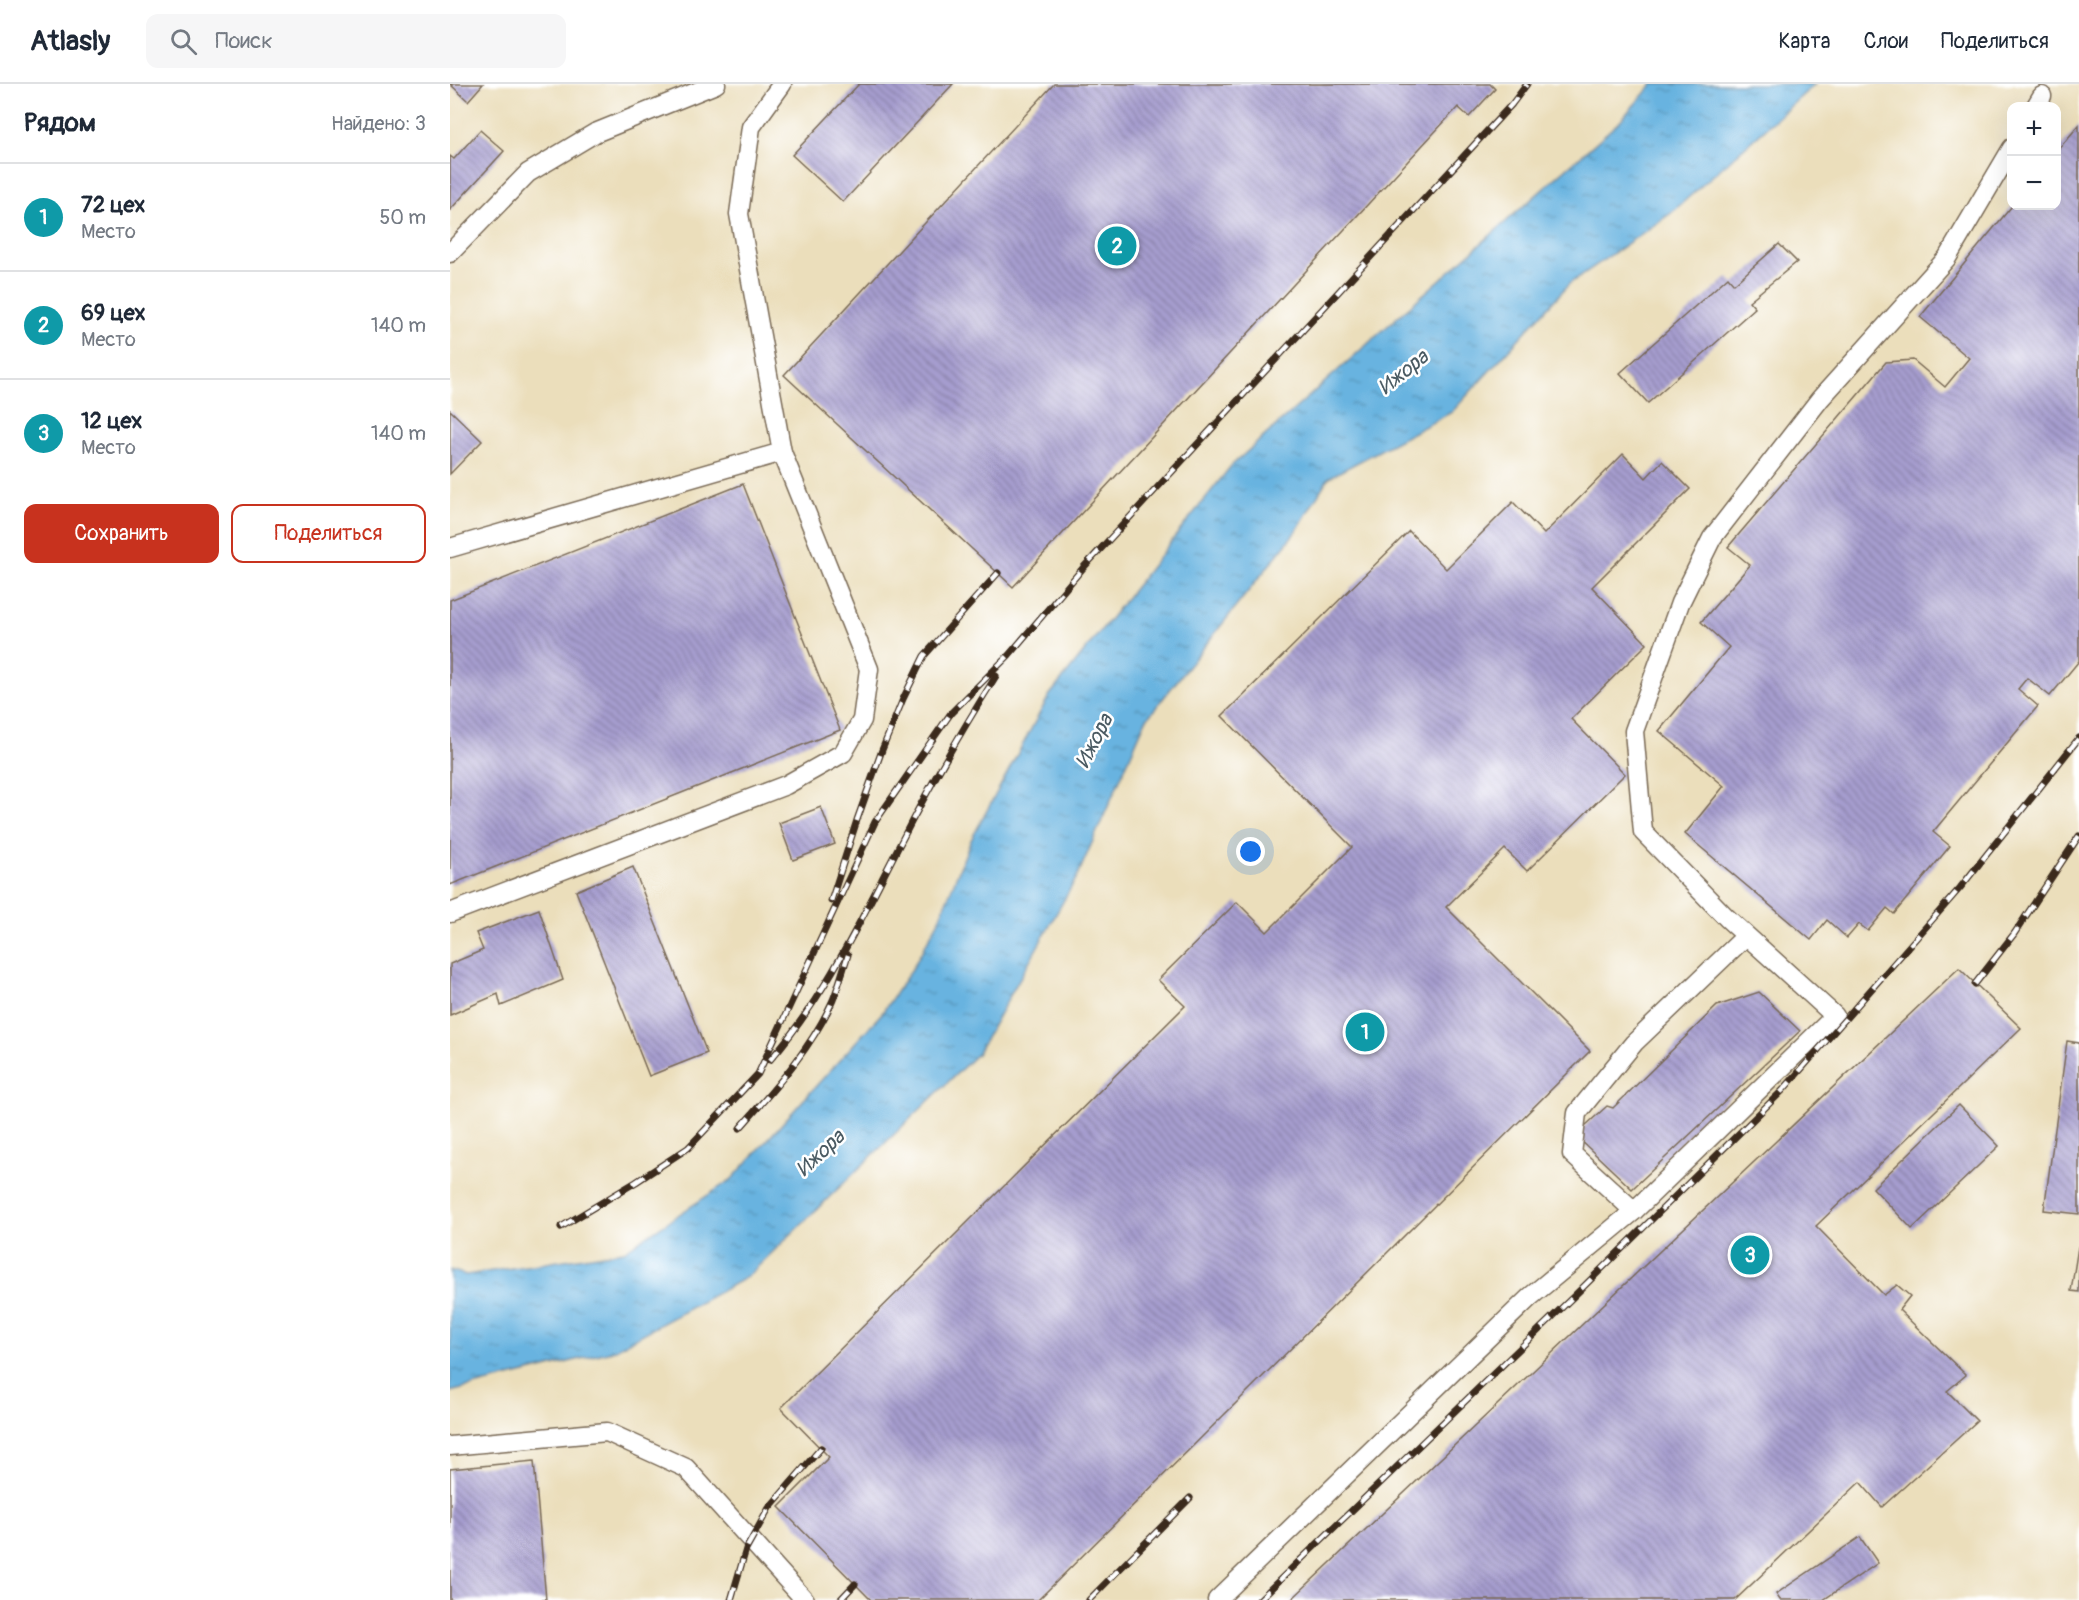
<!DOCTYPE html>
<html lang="ru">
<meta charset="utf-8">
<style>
:root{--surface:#fff;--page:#f6f6f7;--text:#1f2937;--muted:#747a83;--line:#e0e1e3;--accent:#c8321e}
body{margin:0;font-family:Pangolin,sans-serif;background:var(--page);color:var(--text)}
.controls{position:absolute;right:18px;top:18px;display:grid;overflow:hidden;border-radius:12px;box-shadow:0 6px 24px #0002}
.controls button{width:54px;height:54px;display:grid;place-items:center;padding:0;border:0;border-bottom:2px solid var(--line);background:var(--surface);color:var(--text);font:30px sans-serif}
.you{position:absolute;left:801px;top:768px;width:21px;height:21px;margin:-15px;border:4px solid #fff;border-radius:50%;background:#1a73e8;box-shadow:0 0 0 9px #1a73e833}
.badge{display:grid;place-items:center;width:39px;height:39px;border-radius:50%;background:var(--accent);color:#fff;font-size:20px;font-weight:700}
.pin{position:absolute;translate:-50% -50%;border:3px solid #fff;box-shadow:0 2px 6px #0006}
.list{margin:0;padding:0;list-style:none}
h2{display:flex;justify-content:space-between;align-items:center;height:78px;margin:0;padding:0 24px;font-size:26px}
h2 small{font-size:20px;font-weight:400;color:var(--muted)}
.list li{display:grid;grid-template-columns:39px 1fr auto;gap:18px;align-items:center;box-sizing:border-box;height:108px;padding:0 24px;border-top:2px solid var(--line)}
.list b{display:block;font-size:22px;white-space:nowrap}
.list p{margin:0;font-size:20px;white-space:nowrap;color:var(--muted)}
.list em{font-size:20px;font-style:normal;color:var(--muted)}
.actions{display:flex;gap:12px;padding:18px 24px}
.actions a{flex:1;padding:14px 0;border:2px solid var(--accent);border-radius:12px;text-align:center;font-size:21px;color:var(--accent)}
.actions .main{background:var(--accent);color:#fff}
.icon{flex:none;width:33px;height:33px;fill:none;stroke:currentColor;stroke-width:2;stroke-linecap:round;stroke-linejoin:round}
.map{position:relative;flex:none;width:1629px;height:1516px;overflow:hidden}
header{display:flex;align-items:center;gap:36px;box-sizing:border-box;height:84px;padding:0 30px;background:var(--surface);border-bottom:2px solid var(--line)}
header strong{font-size:28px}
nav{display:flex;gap:33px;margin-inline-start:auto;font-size:21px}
.search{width:420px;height:54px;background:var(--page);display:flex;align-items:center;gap:15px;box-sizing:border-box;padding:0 21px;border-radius:12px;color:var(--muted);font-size:22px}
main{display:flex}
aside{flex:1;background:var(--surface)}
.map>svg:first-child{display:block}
.water{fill:url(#water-ripples);stroke:#516e7f;stroke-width:1.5}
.building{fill:url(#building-back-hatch)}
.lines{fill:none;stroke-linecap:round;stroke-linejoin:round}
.lane-casing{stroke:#796955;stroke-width:21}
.lane{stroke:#fff;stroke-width:18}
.rail-casing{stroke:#3b2a1e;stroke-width:7}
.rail{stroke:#fff;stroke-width:4.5;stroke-dasharray:14;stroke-linecap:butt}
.labels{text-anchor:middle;stroke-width:5;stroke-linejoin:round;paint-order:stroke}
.water-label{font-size:21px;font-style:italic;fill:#4a5a62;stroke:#fff}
</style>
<header>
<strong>Atlasly</strong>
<div class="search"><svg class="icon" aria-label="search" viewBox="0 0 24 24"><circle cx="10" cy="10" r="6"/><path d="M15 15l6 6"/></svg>Поиск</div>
<nav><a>Карта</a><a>Слои</a><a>Поделиться</a></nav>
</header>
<main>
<aside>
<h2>Рядом<small>Найдено: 3</small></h2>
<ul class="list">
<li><span class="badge" style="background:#0f9aa8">1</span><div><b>72 цех</b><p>Место</p></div><em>50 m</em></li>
<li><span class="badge" style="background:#0f9aa8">2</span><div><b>69 цех</b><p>Место</p></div><em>140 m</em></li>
<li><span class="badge" style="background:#0f9aa8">3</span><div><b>12 цех</b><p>Место</p></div><em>140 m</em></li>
</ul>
<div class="actions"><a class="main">Сохранить</a><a>Поделиться</a></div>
</aside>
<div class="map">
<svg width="1629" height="1516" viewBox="0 0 1629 1516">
<defs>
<pattern id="water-ripples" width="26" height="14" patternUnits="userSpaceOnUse" patternTransform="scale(1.5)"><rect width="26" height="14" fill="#67b3e0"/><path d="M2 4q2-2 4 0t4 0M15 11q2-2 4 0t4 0" fill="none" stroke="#5692b5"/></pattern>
<pattern id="building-back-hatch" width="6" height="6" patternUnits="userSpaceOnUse" patternTransform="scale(1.5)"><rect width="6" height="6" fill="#a69dcf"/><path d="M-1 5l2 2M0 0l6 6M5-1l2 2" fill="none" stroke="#8880a7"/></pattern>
</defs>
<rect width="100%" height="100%" fill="#fff"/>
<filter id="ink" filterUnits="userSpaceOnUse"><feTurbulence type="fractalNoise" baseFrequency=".0167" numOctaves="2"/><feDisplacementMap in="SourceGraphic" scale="12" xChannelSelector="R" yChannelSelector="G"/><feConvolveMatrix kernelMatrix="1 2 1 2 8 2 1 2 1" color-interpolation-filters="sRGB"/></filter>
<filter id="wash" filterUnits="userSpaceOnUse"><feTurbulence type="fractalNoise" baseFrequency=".008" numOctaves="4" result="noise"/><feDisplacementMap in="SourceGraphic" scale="24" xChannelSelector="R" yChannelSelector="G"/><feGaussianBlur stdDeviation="1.35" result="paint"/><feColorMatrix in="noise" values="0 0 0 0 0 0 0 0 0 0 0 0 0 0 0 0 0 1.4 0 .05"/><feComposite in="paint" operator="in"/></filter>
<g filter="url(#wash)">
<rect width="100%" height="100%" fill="#ebdebb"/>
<polygon class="water" points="1203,0 1365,0 1220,130 1119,200 1002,328 878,394 847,446 696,636 627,793 527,970 297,1193 162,1267 0,1308 0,1186 16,1191 174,1167 282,1095 432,929 462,885 488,838 521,756 599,612 781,382 951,230 1168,39"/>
<g id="blocks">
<g class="building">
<polygon points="0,0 33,0 18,17"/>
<polygon points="409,0 503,0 393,118 342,71"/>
<polygon points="604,0 1040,0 1045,5 1019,33 1008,23 563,503 334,291"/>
<polygon points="1629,41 1629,577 1600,612 1577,594 1568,605 1588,622 1483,748 1500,762 1444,830 1437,824 1418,847 1409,840 1397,854 1377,836 1361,856 1235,750 1274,702 1209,647 1279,563 1251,538 1300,481 1278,463 1436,278 1463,276 1495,303 1519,274 1470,233 1562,122 1606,122 1606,68"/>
<polygon points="30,46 54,67 0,126 0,72 4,75"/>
<polygon points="1329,160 1347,178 1299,217 1305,224 1198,319 1170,289 1278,193 1284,200"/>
<polygon points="0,326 32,357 0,390"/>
<polygon points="1173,370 1196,394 1212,377 1240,405 1142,503 1197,560 1121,635 1175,690 1077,787 1055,765 996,823 1140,967 588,1516 421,1516 329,1423 379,1373 331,1324 735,922 708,896 787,818 817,848 902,763 772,632 959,447 996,485 1063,418 1094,450"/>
<polygon points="293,400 390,646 0,801 0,516"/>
<polygon points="371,723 385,760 343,776 329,739"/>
<polygon points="183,783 257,969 199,992 126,807"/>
<polygon points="89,825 113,896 51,922 48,910 0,931 0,880 33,866 26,849"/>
<polygon points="1509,884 1571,944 1366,1142 1434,1211 1447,1201 1460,1212 1449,1226 1516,1291 1497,1307 1527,1337 1432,1423 1410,1398 1285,1516 841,1516"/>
<polygon points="1309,908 1350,947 1182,1105 1125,1051 1157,1022 1163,1024 1267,922"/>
<polygon points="1617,957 1629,959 1629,1130 1594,1126"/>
<polygon points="1509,1021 1549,1062 1462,1145 1423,1104"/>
<polygon points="1628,1163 1629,1163 1629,1208 1621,1207"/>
<polygon points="84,1377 96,1516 0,1516 0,1385"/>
<polygon points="1410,1453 1428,1479 1373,1516 1330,1516 1326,1510"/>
</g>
</g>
</g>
<g filter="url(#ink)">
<use href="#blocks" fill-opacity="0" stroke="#796955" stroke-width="1.5"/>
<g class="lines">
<defs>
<g id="lane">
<polyline points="332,0 301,43 289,130 332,368"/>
<polyline points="1586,22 1592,12"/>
<polyline points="0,169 78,89 145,49 266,0"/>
<polyline points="0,464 332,368 419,585 412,636 393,669 336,701 0,829"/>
<polyline points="1184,1127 1122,1070 1127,1029 1184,959 1296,852"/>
<polyline points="0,1362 157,1348 236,1384 355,1516"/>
<polyline points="767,1516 1080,1213 1184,1127 1385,932 1277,834 1193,748 1184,647 1230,519 1262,454 1370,315 1497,174 1562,64"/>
</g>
</defs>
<use href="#lane" class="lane-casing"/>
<use href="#lane" class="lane"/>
<defs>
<g id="rail">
<polyline points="381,817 407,736 432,666 453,615 474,572 548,489"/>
<polyline points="1525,900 1564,850 1629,752"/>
<path d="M320 976C376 912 412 833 451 758 480 701 512 646 546 592"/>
<path d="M290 1044C324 1005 362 964 383 916 389 901 393 886 398 871"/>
<polyline points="111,1143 186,1098 238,1064 308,990 425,738 501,629 559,571 633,484 1062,20 1077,0"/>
<polyline points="281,1516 296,1465 319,1424 371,1364"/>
<polyline points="390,1516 405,1500"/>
<polyline points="639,1516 740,1414"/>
<polyline points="809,1516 1123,1213 1333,1006 1510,804 1629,654"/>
</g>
</defs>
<use href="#rail" class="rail-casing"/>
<use href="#rail" class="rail"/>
</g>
</g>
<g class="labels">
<g class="water-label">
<text transform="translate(953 288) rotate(-39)" y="7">Ижора</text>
<text transform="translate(644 657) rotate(-63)" y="7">Ижора</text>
<text transform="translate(370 1069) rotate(-43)" y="7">Ижора</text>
</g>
</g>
</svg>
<div class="controls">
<button>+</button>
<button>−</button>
</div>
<div class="you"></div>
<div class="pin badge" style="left:915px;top:948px;background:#0f9aa8">1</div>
<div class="pin badge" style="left:667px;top:162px;background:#0f9aa8">2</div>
<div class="pin badge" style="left:1300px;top:1171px;background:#0f9aa8">3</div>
</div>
</main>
